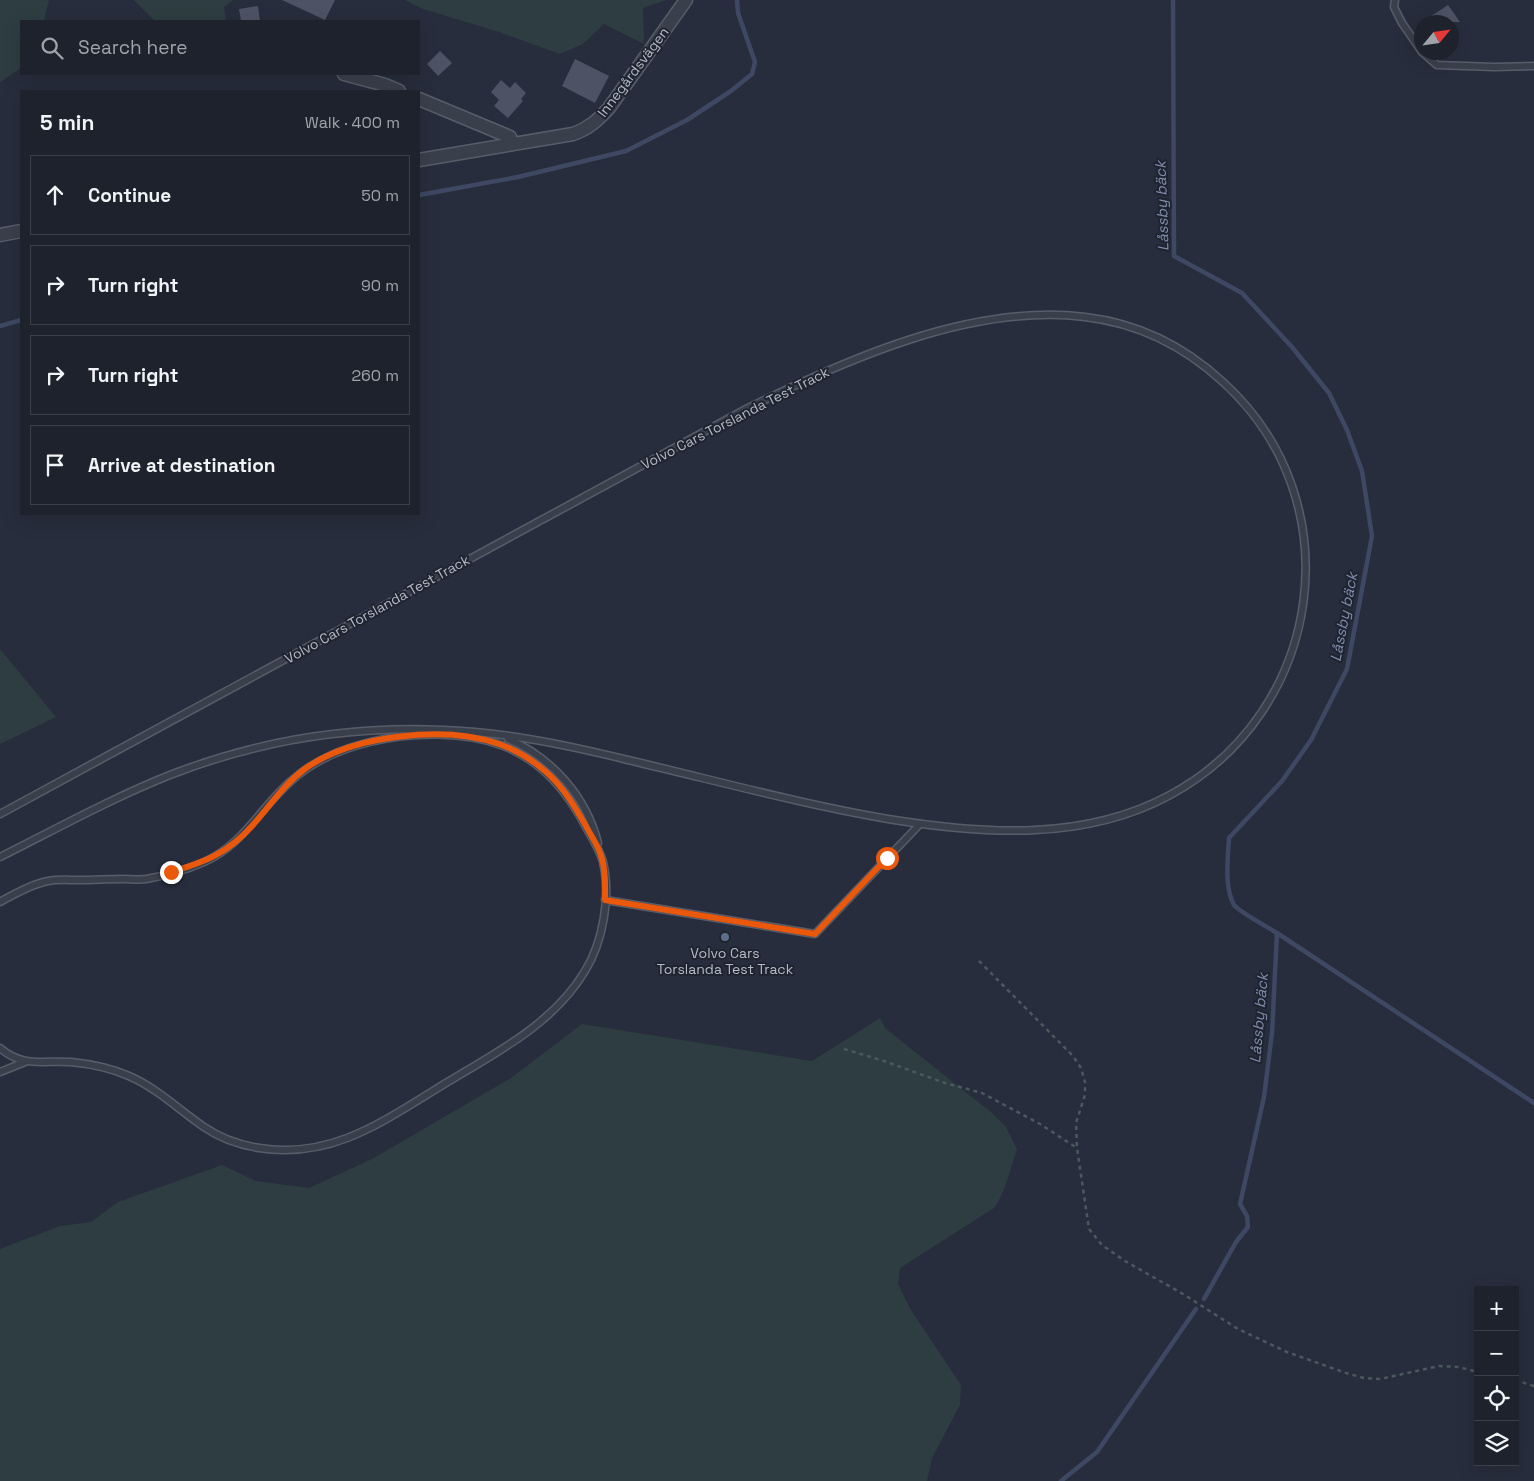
<!DOCTYPE html>
<meta charset="utf-8">
<style>
:root{--surface:#1d222d;--page:#2a2f39;--text:#f1f3f6;--muted:#a0a4aa;--line:#3b3f49}
body{margin:0;font-family:"Space Grotesk",sans-serif;background:var(--page);color:var(--text)}
.controls{position:absolute;right:15px;bottom:15px;display:grid;overflow:hidden;border-radius:0px;box-shadow:0 5px 20px #0002}
.controls button{width:45px;height:45px;display:grid;place-items:center;padding:0;border:0;border-bottom:1px solid var(--line);background:var(--surface);color:var(--text);font:25px sans-serif}
.compass{position:absolute;left:1414px;top:15px;width:45px;height:45px;border-radius:50%;background:var(--surface);box-shadow:0 5px 20px #0002;rotate:61deg}
.stop{position:absolute;width:15px;height:15px;margin:-11px;border:4px solid #ea580c;border-radius:50%;background:#fff}
.stop.end{background:#ea580c;border-color:#fff;box-shadow:0 1px 5px #0008}
.list{margin:0;padding:0;list-style:none}
h2{display:flex;justify-content:space-between;align-items:center;height:65px;margin:0;padding:0 20px;font-size:21px}
h2 small{font-size:16px;font-weight:400;color:var(--muted)}
.list li{display:grid;grid-template-columns:32px 1fr auto;gap:15px;align-items:center;box-sizing:border-box;height:80px;margin:0 10px 10px;padding:0 10px;border:1px solid var(--line);border-radius:0px}
.list b{display:block;font-size:19px;white-space:nowrap}
.list em{font-size:16px;font-style:normal;color:var(--muted)}
.icon{flex:none;width:28px;height:28px;fill:none;stroke:currentColor;stroke-width:2;stroke-linecap:round;stroke-linejoin:round}
.map{position:relative;flex:none;width:1534px;height:1481px;overflow:hidden}
.search{position:absolute;background:var(--surface);box-shadow:0 5px 20px #0002;left:20px;top:20px;width:400px;height:55px;display:flex;align-items:center;gap:12px;box-sizing:border-box;padding:0 18px;border-radius:0px;color:var(--muted);font-size:19px}
.panel{position:absolute;background:var(--surface);box-shadow:0 5px 20px #0002;left:20px;top:90px;width:400px;height:425px;border-radius:0px}
.map>svg:first-child{display:block}
.green{fill:#2d3d41}
.lines{fill:none;stroke-linecap:round;stroke-linejoin:round}
.stream{stroke:#3e4863;stroke-width:4.5}
.building{fill:#4d5364}
.lane-casing{stroke:#585d6a;stroke-width:9}
.street-casing{stroke:#585d6a;stroke-width:15}
.path{stroke:#4b595e;stroke-width:2.5;stroke-dasharray:4 4;stroke-linecap:butt}
.lane{stroke:#3a3f4c;stroke-width:6}
.street{stroke:#3a3f4c;stroke-width:12}
.route{stroke:#ea580c;stroke-width:6}
.service-dot{fill:#5c6f8a;stroke:#1f2431;stroke-width:2}
.labels{text-anchor:middle;stroke-width:4;stroke-linejoin:round;paint-order:stroke}
.street-label{font-size:14px;fill:#b6bac7;stroke:#1f2431}
.poi-label{font-size:14px;fill:#b6bac7;stroke:#1f2431}
.water-label{font-size:15px;font-style:italic;fill:#818dac;stroke:#1f2431}
</style>
<div class="map">
<svg width="1534" height="1481" viewBox="0 0 1534 1481">
<rect width="100%" height="100%" fill="#272d3c"/>
<g class="green">
<polygon points="0,0 49,0 44,21 21,21 21,68 0,82"/>
<polygon points="134,0 233,0 224,7 226,21 155,21"/>
<polygon points="405,0 666,0 643,8 644,44 604,24 583,44 560,54 499,32 423,9"/>
<polygon points="0,649 56,717 0,744"/>
<path d="M880 1018 885 1028 992 1113 1006 1127 1017 1149C1010 1169 1006 1192 994 1208L900 1268 898 1284 911 1310 961 1385 960 1405 932 1458 927 1481H0V1249L60 1226 91 1222 118 1202 222 1165 256 1181 309 1188 372 1159 511 1078 582 1024 812 1061Z"/>
</g>
<g class="lines">
<g class="stream">
<path d="M1173 0 1174 256 1242 293 1292 347 1329 393 1347 430 1362 471 1372 536 1347 669 1311 740 1282 781 1229 838C1228 857 1224 888 1234 905 1238 911 1269 928 1277 933L1272 1033 1264 1097 1240 1204 1247 1216 1248 1227 1236 1242 1204 1299"/>
<polyline points="419,195 518,177 626,151 687,120 731,91 752,74 755,62 738,13 737,0"/>
<polyline points="0,326 21,320"/>
<polyline points="1277,933 1534,1103"/>
<polyline points="1061,1481 1097,1452 1196,1309"/>
</g>
</g>
<g class="building">
<polygon points="282,0 335,0 325,20"/>
<polygon points="1448,5 1460,22 1422,22"/>
<polygon points="258,6 260,21 241,21 239,9"/>
<polygon points="440,51 452,63 438,76 427,64"/>
<polygon points="575,59 609,76 595,103 562,86"/>
<polygon points="501,80 510,88 515,82 526,93 521,99 523,101 508,118 494,106 499,100 491,92"/>
</g>
<g class="lines">
<defs>
<g id="lane">
<polyline points="1395,0 1394,7 1402,23 1422,52"/>
<polyline points="1422,52 1437,65 1494,67 1534,66"/>
<path d="M508 739C552 758 586 796 598 843"/>
<path d="M0 814 746 409C845 360 972 303 1085 317 1137 323 1184 346 1223 382 1354 501 1324 712 1170 795 1084 842 981 834 888 819 800 804 714 780 628 760 567 745 505 732 442 730 349 726 257 741 170 775 112 798 56 829 0 857"/>
<polyline points="605,900 815,934 920,824"/>
<path d="M0 902C14 894 32 884 48 881 58 879 69 880 78 880 93 880 108 879 123 879 131 879 139 880 146 879 164 876 186 870 204 862 243 845 260 808 291 781 314 760 341 749 370 742 411 732 465 731 504 746 543 762 568 792 587 829 593 839 600 851 603 862 611 896 603 942 585 971 551 1028 487 1057 433 1091 378 1125 328 1159 259 1148 240 1145 220 1138 204 1127 179 1110 157 1088 129 1076 111 1068 91 1064 71 1062 43 1060 23 1068 0 1048"/>
<polyline points="0,1072 25,1062"/>
</g>
<g id="street">
<polyline points="344,74 385,85 399,91"/>
<polyline points="419,99 510,137 512,144"/>
<path d="M419 160 573 134C588 129 598 120 609 108L686 0"/>
<polyline points="0,235 21,231"/>
</g>
</defs>
<use href="#lane" class="lane-casing"/>
<use href="#street" class="street-casing"/>
<g class="path">
<polyline points="979,961 1073,1056 1081,1068 1085,1082 1085,1095 1076,1123 1077,1148 1089,1229 1102,1245 1125,1261 1183,1294 1238,1329 1287,1352 1346,1373 1364,1378 1380,1379 1439,1366 1458,1367 1478,1372"/>
<polyline points="844,1049 884,1061 945,1083 982,1093 1040,1124 1077,1148"/>
<polyline points="1515,1380 1534,1386"/>
</g>
<use href="#lane" class="lane"/>
<use href="#street" class="street"/>
</g>
<g class="lines">
<path class="route" d="M171 872C205 862 228 853 252 826 270 806 284 784 306 768 354 735 444 725 499 744 516 750 531 759 545 771 565 788 578 812 591 835 595 842 600 850 602 859 606 872 605 886 605 900L815 934 887 858"/>
</g>
<circle class="service-dot" cx="725" cy="937" r="5"/>
<g class="labels">
<g class="street-label">
<text transform="translate(633 72) rotate(-53)" y="5">Innegårdsvägen</text>
<text transform="translate(735 418) rotate(-27)" y="5">Volvo Cars Torslanda Test Track</text>
<text transform="translate(377 609) rotate(-29)" y="5">Volvo Cars Torslanda Test Track</text>
</g>
<g class="poi-label">
<text x="725" y="958">Volvo Cars<tspan x="725" dy="16">Torslanda Test Track</tspan></text>
</g>
<g class="water-label">
<text transform="translate(1162 206) rotate(-92)" y="5">Låssby bäck</text>
<text transform="translate(1344 617) rotate(-79)" y="5">Låssby bäck</text>
<text transform="translate(1259 1018) rotate(-85)" y="5">Låssby bäck</text>
</g>
</g>
</svg>
<div class="controls">
<button>+</button>
<button>−</button>
<button><svg class="icon" aria-label="locate" viewBox="0 0 24 24"><circle cx="12" cy="12" r="6"/><path d="M12 2v4M12 18v4M2 12h4M18 12h4"/></svg></button>
<button><svg class="icon" aria-label="layers" viewBox="0 0 24 24"><path d="M12 4l9 5-9 5-9-5zM3 14l9 5 9-5"/></svg></button>
</div>
<svg class="compass" viewBox="-18 -18 36 36"><path d="M0-13l5 13h-10z" fill="#e53935"/><path d="M0 13l5-13h-10z" fill="#a0a4aa"/></svg>
<div class="stop" style="left:887px;top:858px"></div>
<div class="stop end" style="left:171px;top:872px"></div>
<div class="search"><svg class="icon" aria-label="search" viewBox="0 0 24 24"><circle cx="10" cy="10" r="6"/><path d="M15 15l6 6"/></svg>Search here</div>
<section class="panel">
<h2>5 min<small>Walk · 400 m</small></h2>
<ul class="list">
<li><svg class="icon" aria-label="ahead" viewBox="0 0 24 24"><path d="M12 20V5M6 11l6-6 6 6"/></svg><div><b>Continue</b></div><em>50 m</em></li>
<li><svg class="icon" aria-label="right" viewBox="0 0 24 24"><path d="M7 20v-9h11M14 6l5 5-5 5"/></svg><div><b>Turn right</b></div><em>90 m</em></li>
<li><svg class="icon" aria-label="right" viewBox="0 0 24 24"><path d="M7 20v-9h11M14 6l5 5-5 5"/></svg><div><b>Turn right</b></div><em>260 m</em></li>
<li><svg class="icon" aria-label="arrive" viewBox="0 0 24 24"><path d="M6 21V4h12l-3 4 3 4H6"/></svg><div><b>Arrive at destination</b></div></li>
</ul>
</section>
</div>
